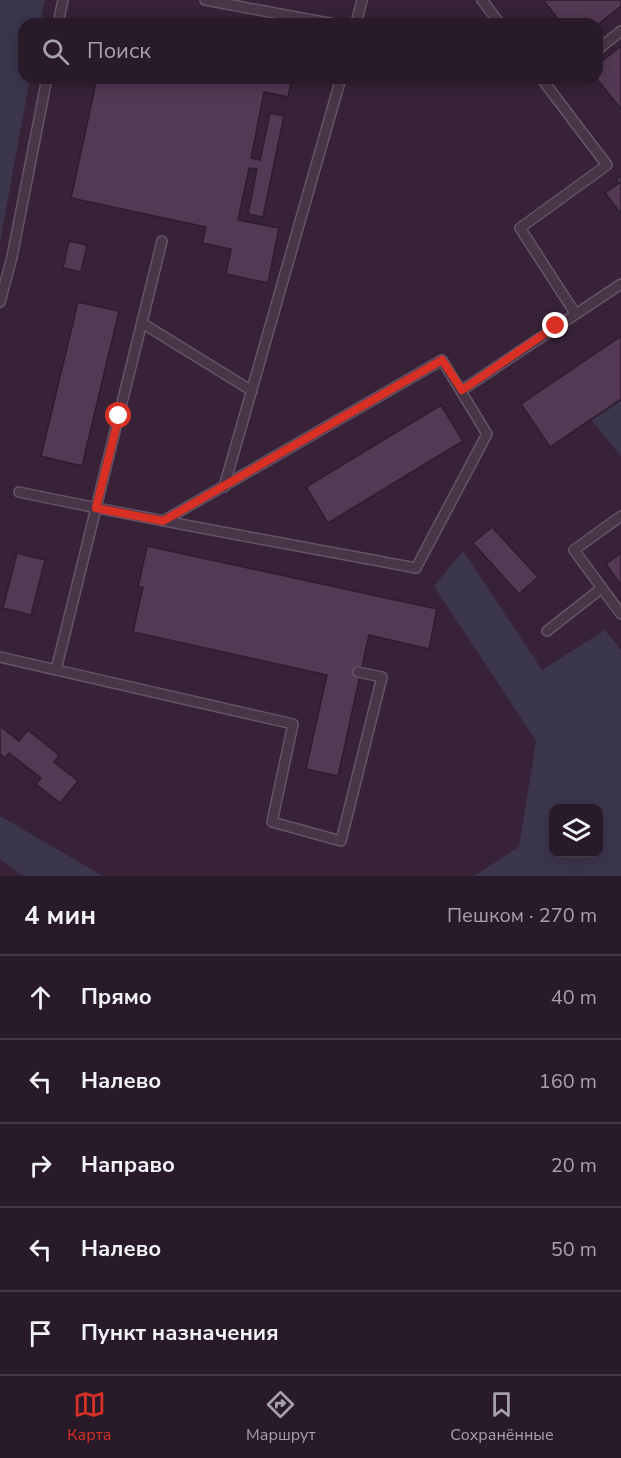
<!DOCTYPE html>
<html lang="ru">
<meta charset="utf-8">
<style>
:root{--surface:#291a29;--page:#312331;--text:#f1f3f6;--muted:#a5a1a8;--line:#453846;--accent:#d93025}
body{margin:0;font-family:"Nunito Sans",sans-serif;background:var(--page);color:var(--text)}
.controls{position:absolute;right:18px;bottom:18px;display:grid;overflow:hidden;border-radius:12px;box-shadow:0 3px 15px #0003}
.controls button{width:54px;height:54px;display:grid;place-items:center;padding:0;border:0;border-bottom:2px solid var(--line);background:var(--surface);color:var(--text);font:30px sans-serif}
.stop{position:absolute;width:18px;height:18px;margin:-14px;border:4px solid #d93025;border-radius:50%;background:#fff}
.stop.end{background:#d93025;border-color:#fff;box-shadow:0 2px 6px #0008}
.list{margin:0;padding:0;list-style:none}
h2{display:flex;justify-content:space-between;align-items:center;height:78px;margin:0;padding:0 24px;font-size:26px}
h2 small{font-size:20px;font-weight:400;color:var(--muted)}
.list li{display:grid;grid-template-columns:39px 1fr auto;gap:18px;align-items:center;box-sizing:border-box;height:84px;padding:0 24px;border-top:2px solid var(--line)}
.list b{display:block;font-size:22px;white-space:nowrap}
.list em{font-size:20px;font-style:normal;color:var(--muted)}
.icon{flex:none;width:33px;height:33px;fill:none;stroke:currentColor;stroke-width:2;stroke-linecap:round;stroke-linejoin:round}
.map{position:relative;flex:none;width:621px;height:876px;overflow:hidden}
.search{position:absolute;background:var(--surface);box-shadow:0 3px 15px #0003;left:18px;right:18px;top:18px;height:66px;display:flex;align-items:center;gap:15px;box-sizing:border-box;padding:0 21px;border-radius:18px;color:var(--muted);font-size:22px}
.sheet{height:498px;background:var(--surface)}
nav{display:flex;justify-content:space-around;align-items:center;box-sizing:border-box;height:84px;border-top:2px solid var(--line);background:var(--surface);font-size:16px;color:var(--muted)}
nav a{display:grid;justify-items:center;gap:3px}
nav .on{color:var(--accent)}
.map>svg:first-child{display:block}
.green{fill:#3c364d;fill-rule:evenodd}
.building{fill:#533953;stroke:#2f1d2e;stroke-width:1.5}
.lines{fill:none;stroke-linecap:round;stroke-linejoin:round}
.lane-casing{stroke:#665365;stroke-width:12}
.lane{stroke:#483648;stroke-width:9}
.route{stroke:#d93025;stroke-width:8}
</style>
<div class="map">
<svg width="621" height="876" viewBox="0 0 621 876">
<rect width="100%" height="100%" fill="#372237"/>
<g class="green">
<polygon points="0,0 45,0 40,24 24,24 24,78 30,78 0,242"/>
<polygon points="621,401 621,457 592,420"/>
<path d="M463 551 542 670 605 630 621 650V876H474L519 847 536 741 434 586ZM598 808V854H554V808Z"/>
<polygon points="0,816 103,876 24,876 0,859"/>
</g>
<g class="building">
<polygon points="543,0 621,0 621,6 597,25 562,24"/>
<polygon points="621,46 621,109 596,78 597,65"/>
<polygon points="97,78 268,78 291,83 288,97 264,92 251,158 260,160 270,113 284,116 263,217 248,214 257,169 249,168 238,220 279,228 268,283 226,274 231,249 202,243 206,227 71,198"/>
<polygon points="621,176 621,214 605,193 619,183 616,179"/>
<polygon points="69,241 87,245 81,272 63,268"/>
<polygon points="78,302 119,311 82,466 41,456"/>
<polygon points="621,336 621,399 550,447 521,404"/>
<polygon points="441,405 463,441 328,523 306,487"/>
<polygon points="492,527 538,577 519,594 473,543"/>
<polygon points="147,546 437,609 429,649 369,635 338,776 306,769 327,675 133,632 143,587 138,587"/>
<polygon points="17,553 45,560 31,615 3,608"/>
<polygon points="621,553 621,585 606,564"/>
<polygon points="0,726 19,741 28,730 59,755 54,762 78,781 60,803 36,784 41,778 9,753 5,758 0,754"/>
</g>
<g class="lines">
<defs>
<g id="lane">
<polyline points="205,0 334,24"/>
<polyline points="482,0 500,24"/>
<polyline points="58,24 63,0"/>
<polyline points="356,24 362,0"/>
<polyline points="597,50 621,31"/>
<polyline points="541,78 607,165 520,228 575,313"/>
<polyline points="0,302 12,257 47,78"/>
<polyline points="142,323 252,391"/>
<polyline points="462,390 621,284"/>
<polyline points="224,487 341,78"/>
<path d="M19 492C151 520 284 543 416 568L487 434 442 360 163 521"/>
<polyline points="621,516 574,550 621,614"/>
<polyline points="547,631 602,588"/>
<polyline points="0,657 293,724 272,822 341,841 382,677 358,672"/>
<polyline points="56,670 162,241"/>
</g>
</defs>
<use href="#lane" class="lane-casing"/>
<use href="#lane" class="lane"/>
</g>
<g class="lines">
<polyline class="route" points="119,416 96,508 163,521 442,360 462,390 556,326"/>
</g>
</svg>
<div class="controls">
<button><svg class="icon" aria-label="layers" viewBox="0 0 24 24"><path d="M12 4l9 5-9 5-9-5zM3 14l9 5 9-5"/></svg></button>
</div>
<div class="stop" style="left:119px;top:416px"></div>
<div class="stop end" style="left:556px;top:326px"></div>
<div class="search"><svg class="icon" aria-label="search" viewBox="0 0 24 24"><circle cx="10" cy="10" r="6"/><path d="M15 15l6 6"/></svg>Поиск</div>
</div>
<section class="sheet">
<h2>4 мин<small>Пешком · 270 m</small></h2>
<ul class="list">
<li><svg class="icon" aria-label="ahead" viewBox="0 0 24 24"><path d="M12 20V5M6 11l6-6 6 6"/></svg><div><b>Прямо</b></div><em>40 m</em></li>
<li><svg class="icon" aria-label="left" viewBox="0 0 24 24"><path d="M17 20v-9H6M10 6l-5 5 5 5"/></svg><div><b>Налево</b></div><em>160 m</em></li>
<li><svg class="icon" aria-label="right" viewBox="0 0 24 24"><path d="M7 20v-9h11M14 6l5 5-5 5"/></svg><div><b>Направо</b></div><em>20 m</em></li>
<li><svg class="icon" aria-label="left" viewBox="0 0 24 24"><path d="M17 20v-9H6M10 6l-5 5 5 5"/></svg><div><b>Налево</b></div><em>50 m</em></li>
<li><svg class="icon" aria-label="arrive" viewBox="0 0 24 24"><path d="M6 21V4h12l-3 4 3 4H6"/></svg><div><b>Пункт назначения</b></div></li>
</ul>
</section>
<nav>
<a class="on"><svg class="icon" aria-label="map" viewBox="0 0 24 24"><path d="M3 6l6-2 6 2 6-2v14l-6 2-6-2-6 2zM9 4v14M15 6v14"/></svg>Карта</a>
<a><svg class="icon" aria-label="directions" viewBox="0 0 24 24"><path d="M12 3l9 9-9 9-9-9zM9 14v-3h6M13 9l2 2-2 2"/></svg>Маршрут</a>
<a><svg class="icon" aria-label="saved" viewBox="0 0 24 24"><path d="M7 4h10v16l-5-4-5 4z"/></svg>Сохранённые</a>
</nav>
